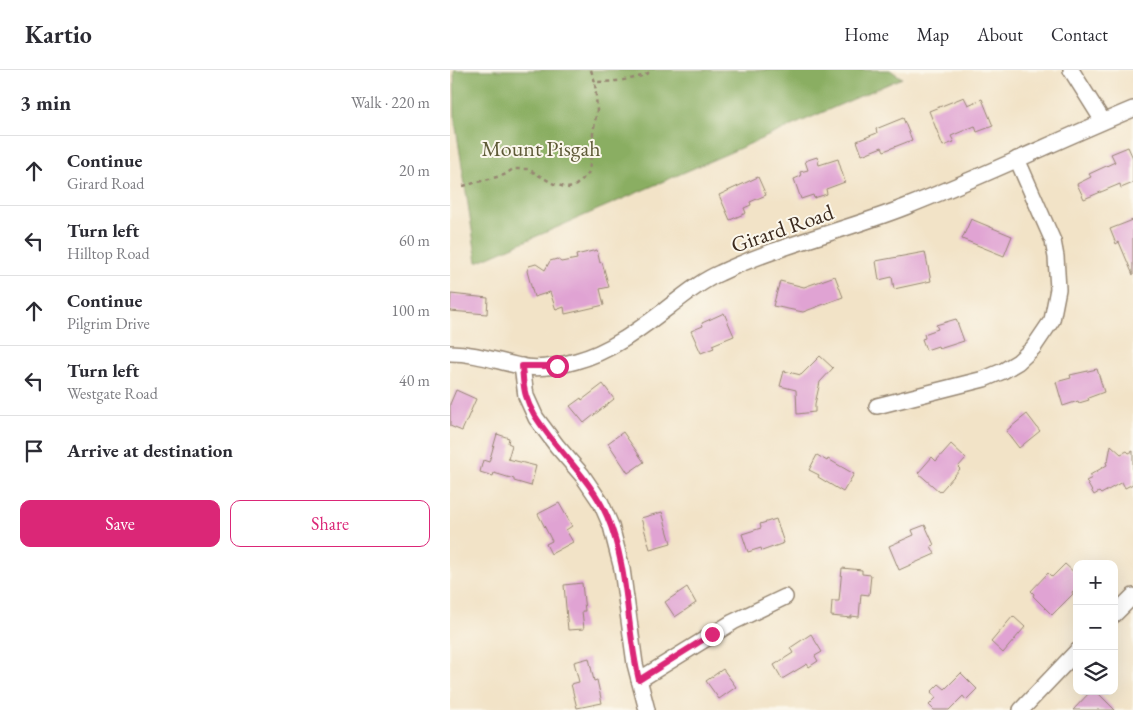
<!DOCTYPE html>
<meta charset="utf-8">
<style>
:root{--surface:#fff;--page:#f2f2f3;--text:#2b2b33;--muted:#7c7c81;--line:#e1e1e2;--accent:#db2777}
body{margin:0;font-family:"EB Garamond",serif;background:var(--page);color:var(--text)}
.controls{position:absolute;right:15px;bottom:15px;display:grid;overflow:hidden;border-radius:10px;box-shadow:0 5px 20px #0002}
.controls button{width:45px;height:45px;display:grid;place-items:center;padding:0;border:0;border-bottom:1px solid var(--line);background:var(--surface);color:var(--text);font:25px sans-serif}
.stop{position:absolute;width:15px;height:15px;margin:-11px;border:4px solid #db2777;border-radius:50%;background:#fff}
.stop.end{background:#db2777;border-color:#fff;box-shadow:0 1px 5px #0008}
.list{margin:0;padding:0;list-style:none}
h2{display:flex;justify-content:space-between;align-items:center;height:65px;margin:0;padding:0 20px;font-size:21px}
h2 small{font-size:16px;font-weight:400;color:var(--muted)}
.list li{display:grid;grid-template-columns:32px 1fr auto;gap:15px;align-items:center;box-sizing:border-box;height:70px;padding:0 20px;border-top:1px solid var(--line)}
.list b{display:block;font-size:19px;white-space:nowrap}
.list p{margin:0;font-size:16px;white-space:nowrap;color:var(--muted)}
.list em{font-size:16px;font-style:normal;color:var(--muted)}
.actions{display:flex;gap:10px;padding:15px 20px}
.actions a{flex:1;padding:11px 0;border:1px solid var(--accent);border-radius:10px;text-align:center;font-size:18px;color:var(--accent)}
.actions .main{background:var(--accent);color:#fff}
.icon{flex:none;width:28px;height:28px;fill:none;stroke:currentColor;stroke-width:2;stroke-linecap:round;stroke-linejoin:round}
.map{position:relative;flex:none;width:683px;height:640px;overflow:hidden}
header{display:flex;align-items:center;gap:30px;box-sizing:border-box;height:70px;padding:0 25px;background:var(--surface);border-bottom:1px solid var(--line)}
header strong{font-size:24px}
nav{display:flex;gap:28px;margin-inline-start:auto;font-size:18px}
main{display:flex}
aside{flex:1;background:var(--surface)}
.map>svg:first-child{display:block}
.forest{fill:#8aae62;stroke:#626c40}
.building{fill:#e0a3d3}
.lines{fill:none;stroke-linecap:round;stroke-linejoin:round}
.street-casing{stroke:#968672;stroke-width:18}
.path{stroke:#968672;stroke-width:2.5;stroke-dasharray:4 4;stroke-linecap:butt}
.street{stroke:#fff;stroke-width:15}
.route{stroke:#db2777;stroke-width:6}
.labels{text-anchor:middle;stroke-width:4;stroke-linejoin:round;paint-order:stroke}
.park-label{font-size:22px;fill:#5e5a37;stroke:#fbf7ec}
.street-label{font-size:22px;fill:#3b2a1e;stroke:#fbf7ec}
</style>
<header>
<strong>Kartio</strong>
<nav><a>Home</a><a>Map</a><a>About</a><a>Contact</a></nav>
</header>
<main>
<aside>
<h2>3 min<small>Walk · 220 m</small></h2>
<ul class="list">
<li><svg class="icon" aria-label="ahead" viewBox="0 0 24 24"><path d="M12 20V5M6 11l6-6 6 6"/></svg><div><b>Continue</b><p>Girard Road</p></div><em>20 m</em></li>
<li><svg class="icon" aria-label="left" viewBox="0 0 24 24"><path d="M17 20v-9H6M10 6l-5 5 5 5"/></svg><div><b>Turn left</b><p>Hilltop Road</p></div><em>60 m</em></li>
<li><svg class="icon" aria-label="ahead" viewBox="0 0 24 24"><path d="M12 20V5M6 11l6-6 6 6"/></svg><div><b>Continue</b><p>Pilgrim Drive</p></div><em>100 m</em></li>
<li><svg class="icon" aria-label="left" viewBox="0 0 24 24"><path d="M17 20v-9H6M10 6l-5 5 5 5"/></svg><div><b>Turn left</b><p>Westgate Road</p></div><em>40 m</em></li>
<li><svg class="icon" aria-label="arrive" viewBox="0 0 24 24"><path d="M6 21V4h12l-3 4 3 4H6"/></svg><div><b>Arrive at destination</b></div></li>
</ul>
<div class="actions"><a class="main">Save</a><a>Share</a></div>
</aside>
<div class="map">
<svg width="683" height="640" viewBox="0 0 683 640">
<rect width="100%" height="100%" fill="#fbf7ec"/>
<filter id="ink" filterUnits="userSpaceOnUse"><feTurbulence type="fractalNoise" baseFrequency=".02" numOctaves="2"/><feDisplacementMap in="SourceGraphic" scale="10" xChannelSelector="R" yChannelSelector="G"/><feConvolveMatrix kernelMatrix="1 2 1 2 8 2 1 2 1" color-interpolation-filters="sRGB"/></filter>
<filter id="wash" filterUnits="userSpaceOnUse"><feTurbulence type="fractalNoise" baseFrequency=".0096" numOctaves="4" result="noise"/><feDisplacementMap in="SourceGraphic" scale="20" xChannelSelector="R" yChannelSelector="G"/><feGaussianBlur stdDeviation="1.12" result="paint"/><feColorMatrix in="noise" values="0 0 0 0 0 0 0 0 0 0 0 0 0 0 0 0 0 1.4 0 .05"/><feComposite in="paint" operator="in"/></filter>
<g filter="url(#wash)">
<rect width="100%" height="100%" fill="#f2e3c7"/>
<polygon class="forest" points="4,0 440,0 452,8 27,192 5,51"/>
<g id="blocks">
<g class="building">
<polygon points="514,27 518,35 532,29 543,56 527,62 525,56 501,66 504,72 493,76 479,41"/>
<polygon points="453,48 462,70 434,81 432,77 412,85 407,71 427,63 426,59"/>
<polygon points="678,77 683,88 683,113 671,118 670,114 634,129 627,114 641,107 639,104 665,92 661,84"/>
<polygon points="367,87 369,95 388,89 395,112 376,119 377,124 364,128 363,125 351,129 344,109 351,106 350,102 358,100 355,91"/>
<polygon points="308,107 316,125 300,132 301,135 294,138 296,143 280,150 269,125"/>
<polygon points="521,149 562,166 554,186 512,169"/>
<polygon points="683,150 683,205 669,172 666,174 660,159"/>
<polygon points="147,180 150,193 152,192 159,217 150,219 154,235 115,244 114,237 106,240 100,222 84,227 77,201 79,196 86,194 95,200 100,191 107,189 111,192 127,189 126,185"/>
<polygon points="475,182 481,211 444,219 442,207 429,210 426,191"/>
<polygon points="385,206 393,227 353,242 323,236 330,211 354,217"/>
<polygon points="1,224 38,228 37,244 0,241"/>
<polygon points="274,243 284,266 262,275 264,278 251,283 241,261 253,256 252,253"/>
<polygon points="506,249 514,271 489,279 488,276 476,280 472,269 475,268 474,264 488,259 486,255"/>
<polygon points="370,286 383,298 370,312 365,334 365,342 347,344 346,320 330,316 334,301 351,305"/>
<polygon points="647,299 654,322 638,328 639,330 629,333 628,331 613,336 606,312 621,308 620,305"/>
<polygon points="153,314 164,329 134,353 120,336 131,328 132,330"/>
<polygon points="6,320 26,329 12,361 0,356 0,334"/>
<polygon points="577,344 590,361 569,378 556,361"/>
<polygon points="173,362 194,392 178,403 158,373"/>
<polygon points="47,364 59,368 58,373 62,375 58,389 86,396 81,416 64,411 64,409 44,403 43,406 30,402 33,390 39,392"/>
<polygon points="501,374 516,388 508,397 510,399 490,422 468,403 482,387 486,391"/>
<polygon points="661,375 671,384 677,381 679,383 683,381 683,414 675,418 672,412 651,424 649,422 644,425 636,411 642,408 640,405 657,395 656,392 658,391"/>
<polygon points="367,385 377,391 378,389 404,404 393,422 368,407 369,405 359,400"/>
<polygon points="109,433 122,456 116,460 123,472 101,484 96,474 102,471 88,444"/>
<polygon points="212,442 221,473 200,479 191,448"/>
<polygon points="326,449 334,473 312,481 311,478 298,482 292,464 311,458 310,454"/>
<polygon points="475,455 484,475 481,476 485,484 449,500 439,476 464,465 462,460"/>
<polygon points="615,494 627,505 627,517 622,522 623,524 602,545 583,526 584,524 581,521 598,503 602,507"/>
<polygon points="392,498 412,500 412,504 421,505 419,525 411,524 409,547 401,546 401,548 381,546 382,531 389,531"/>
<polygon points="132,513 135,541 132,541 134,559 118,560 114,515"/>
<polygon points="237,517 246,533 225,547 215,532"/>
<polygon points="563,546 575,557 553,583 541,572"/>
<polygon points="361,564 372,582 365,586 368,591 359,597 357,594 332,609 324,595 343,583 340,578"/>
<polygon points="139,588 144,611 147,610 152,633 127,638 121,614 129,612 124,592"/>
<polygon points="273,599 286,617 269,629 256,611"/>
<polygon points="511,603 527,619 516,630 513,626 499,640 484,640 479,635 486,628 481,622 489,614 495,619"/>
<polygon points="641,621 646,621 665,640 623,640"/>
</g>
</g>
</g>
<g filter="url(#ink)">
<use href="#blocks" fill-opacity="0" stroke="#968672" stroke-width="1"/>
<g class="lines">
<defs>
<g id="street">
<polyline points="621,0 653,51"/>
<path d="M0 283C25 283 46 291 70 296 88 300 109 296 126 291 161 282 191 258 220 236 236 224 251 211 270 203 329 175 394 161 455 137 532 107 606 71 683 39"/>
<polyline points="72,296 76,326 86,348 107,376 132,405 151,433 161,456 172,499 185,594 197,640"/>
<polyline points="427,336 534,309 553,301 568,292 583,278 602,250 608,219 606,187 603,171 567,89"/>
<polyline points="664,545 683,526"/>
<polyline points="189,610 283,552 335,527"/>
<polyline points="571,640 627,581"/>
</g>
</defs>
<use href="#street" class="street-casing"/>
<g class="path">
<path d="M141 0 145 12C160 12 192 10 202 0"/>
<polyline points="13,116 54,105 63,99 78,99 104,114 119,118 126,115 138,104 140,95 143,63 147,40 145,12"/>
</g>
<use href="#street" class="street"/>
</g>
</g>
<g class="lines" filter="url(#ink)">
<path class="route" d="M107 296H72C73 306 73 317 76 326 80 340 88 351 97 363 117 390 143 414 157 446 179 497 176 556 189 610L262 564"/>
</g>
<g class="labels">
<g class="park-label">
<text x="91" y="86">Mount Pisgah</text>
</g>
<g class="street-label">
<text transform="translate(332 158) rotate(-19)" y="8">Girard Road</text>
</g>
</g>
</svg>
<div class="controls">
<button>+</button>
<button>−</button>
<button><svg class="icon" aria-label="layers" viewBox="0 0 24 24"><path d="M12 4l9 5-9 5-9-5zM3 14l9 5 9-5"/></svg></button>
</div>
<div class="stop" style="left:107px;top:296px"></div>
<div class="stop end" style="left:262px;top:564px"></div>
</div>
</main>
